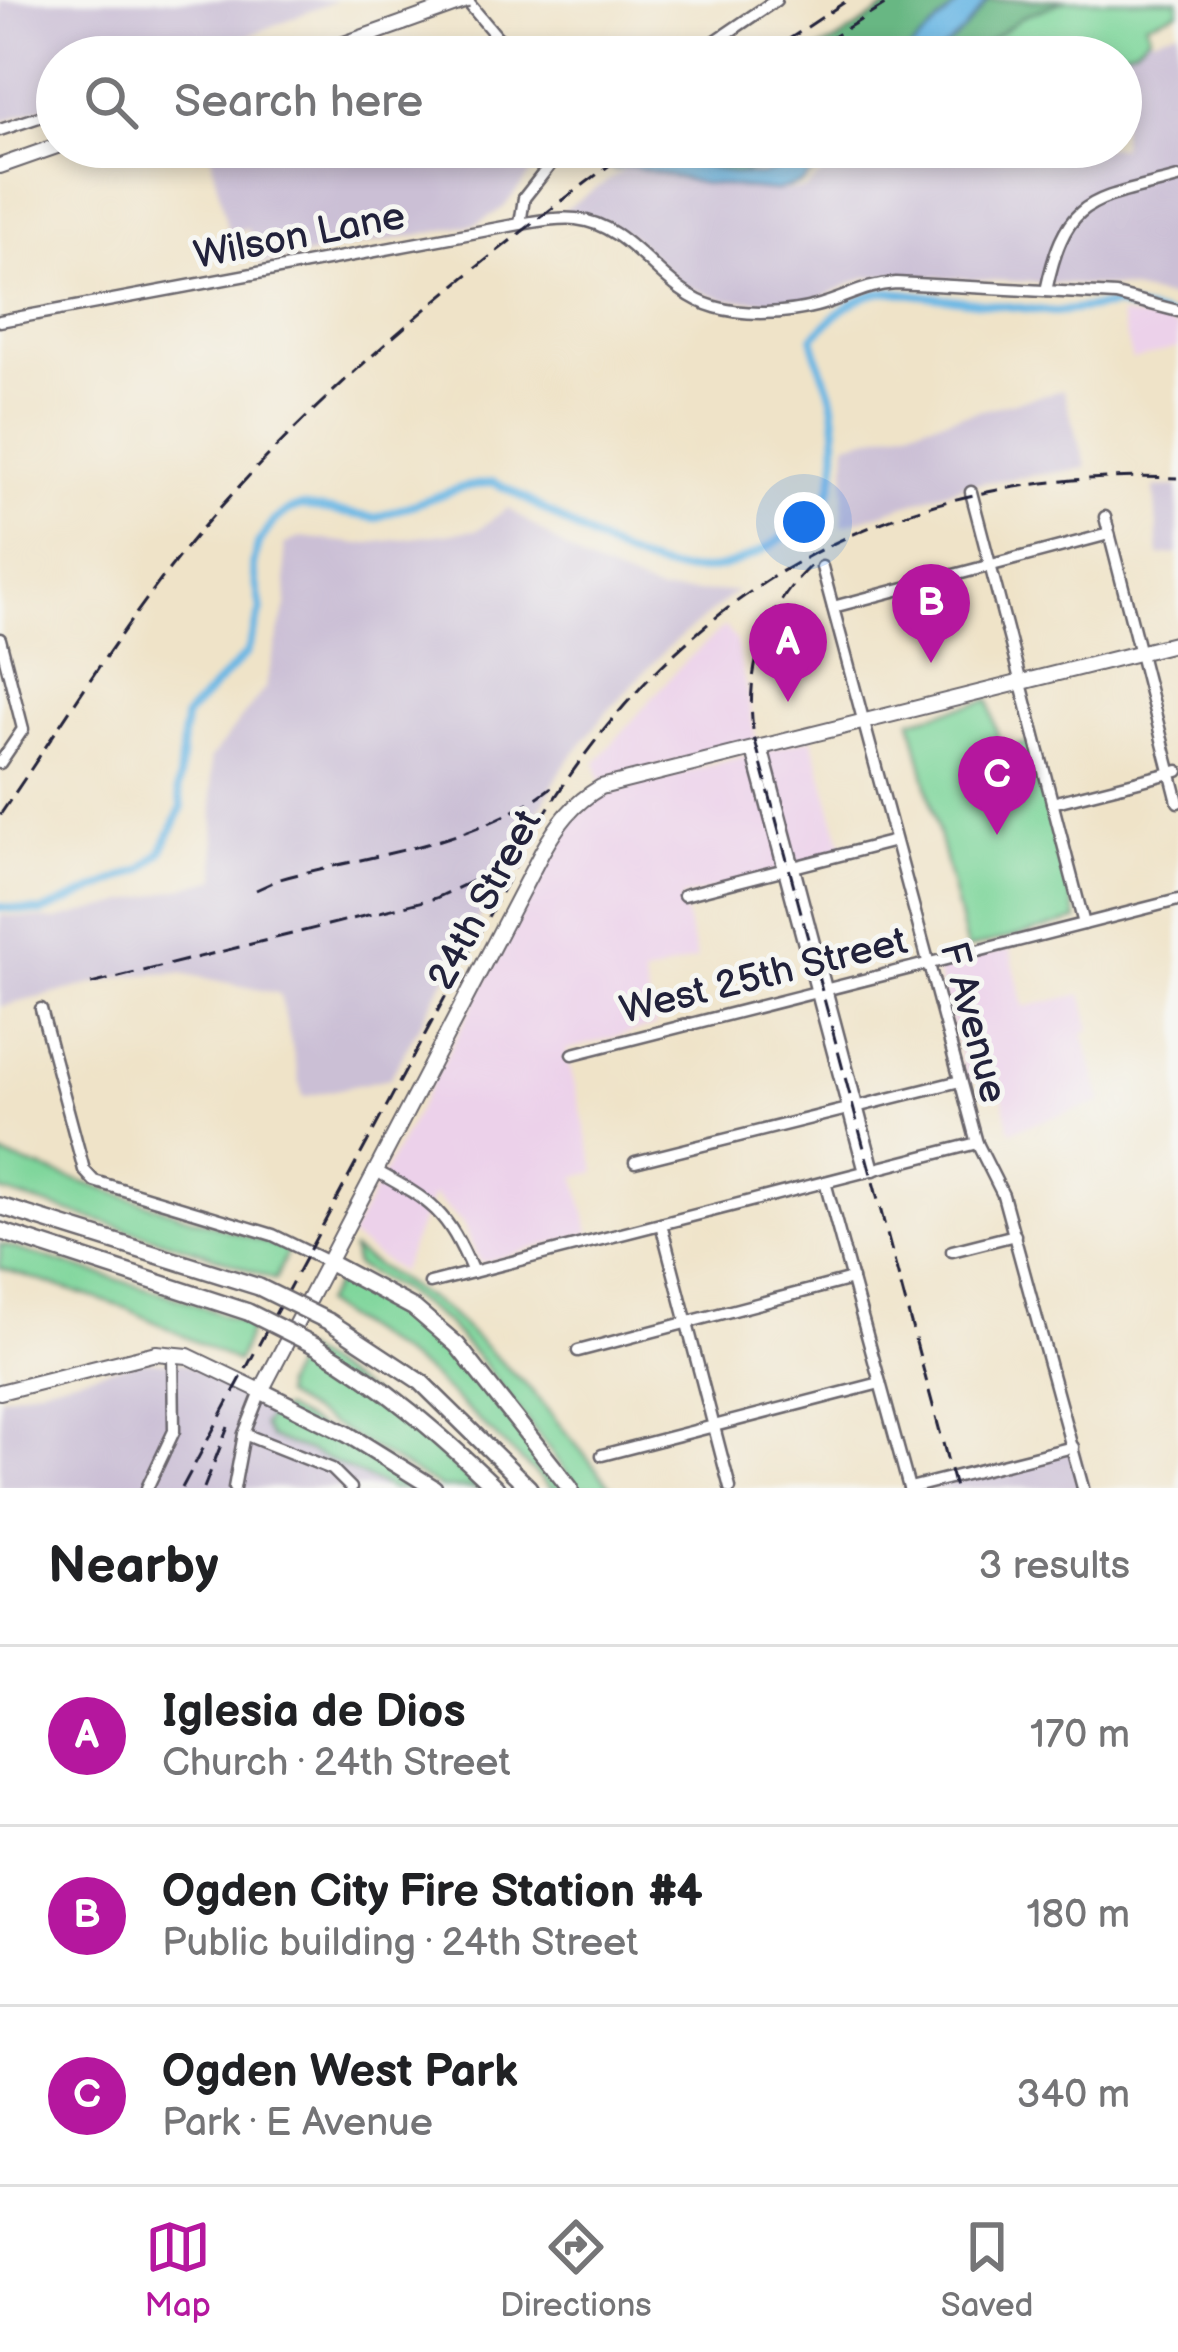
<!DOCTYPE html>
<meta charset="utf-8">
<style>
:root{--surface:#fff;--page:#f6f6f6;--text:#202124;--muted:#757577;--line:#e0e0e0;--accent:#b5179e}
body{margin:0;font-family:"Balsamiq Sans",sans-serif;background:var(--page);color:var(--text)}
.you{position:absolute;left:804px;top:522px;width:42px;height:42px;margin:-30px;border:9px solid #fff;border-radius:50%;background:#1a73e8;box-shadow:0 0 0 18px #1a73e833}
.badge{display:grid;place-items:center;width:78px;height:78px;border-radius:50%;background:var(--accent);color:#fff;font-size:39px;font-weight:700}
.pin{position:absolute;translate:-50% -99px;filter:drop-shadow(0 3px 6px #0008)}
.pin::after{content:'';position:absolute;top:63px;width:42px;height:36px;background:inherit;clip-path:polygon(0 0,100% 0,50% 100%)}
.list{margin:0;padding:0;list-style:none}
h2{display:flex;justify-content:space-between;align-items:center;height:156px;margin:0;padding:0 48px;font-size:51px}
h2 small{font-size:39px;font-weight:400;color:var(--muted)}
.list li{display:grid;grid-template-columns:78px 1fr auto;gap:36px;align-items:center;box-sizing:border-box;height:180px;padding:0 48px;border-top:3px solid var(--line)}
.list b{display:block;font-size:45px;white-space:nowrap}
.list p{margin:0;font-size:39px;white-space:nowrap;color:var(--muted)}
.list em{font-size:39px;font-style:normal;color:var(--muted)}
.icon{flex:none;width:66px;height:66px;fill:none;stroke:currentColor;stroke-width:2;stroke-linecap:round;stroke-linejoin:round}
.map{position:relative;flex:none;width:1178px;height:1488px;overflow:hidden}
.search{position:absolute;background:var(--surface);box-shadow:0 6px 18px #0003;left:36px;right:36px;top:36px;height:132px;display:flex;align-items:center;gap:30px;box-sizing:border-box;padding:0 42px;border-radius:66px;color:var(--muted);font-size:45px}
.sheet{height:696px;background:var(--surface)}
nav{display:flex;justify-content:space-around;align-items:center;box-sizing:border-box;height:168px;border-top:3px solid var(--line);background:var(--surface);font-size:33px;color:var(--muted)}
nav a{display:grid;justify-items:center;gap:6px}
nav .on{color:var(--accent)}
.map>svg:first-child{display:block}
.built{fill:#ecd1ea}
.industrial{fill:#cbbfd5}
.green{fill:#7fd69b;stroke:#507c6b;stroke-width:3}
.forest{fill:#67b783;stroke:#446c5f;stroke-width:3}
.water{fill:#6ab7e4;stroke:#466c90;stroke-width:3}
.lines{fill:none;stroke-linecap:round;stroke-linejoin:round}
.canal{stroke:#6ab7e4;stroke-width:8}
.minor-casing{stroke:#6a666c;stroke-width:15}
.major-casing{stroke:#6a666c;stroke-width:18}
.highway-casing{stroke:#6a666c;stroke-width:20}
.minor{stroke:#fff;stroke-width:10}
.major{stroke:#fff;stroke-width:14}
.highway{stroke:#fff;stroke-width:15}
.rail{stroke:#22223b;stroke-width:3;stroke-dasharray:18 9;stroke-linecap:butt}
.major-bridge-casing{stroke:#6a666c;stroke-width:18;stroke-linecap:butt}
.highway-bridge-casing{stroke:#6a666c;stroke-width:20;stroke-linecap:butt}
.major-bridge{stroke:#fff;stroke-width:14}
.highway-bridge{stroke:#fff;stroke-width:15}
.labels{text-anchor:middle;stroke-width:10;stroke-linejoin:round;paint-order:stroke}
.street-label{font-size:39px;fill:#22223b;stroke:#f6f6f2}
</style>
<div class="map">
<svg width="1178" height="1488" viewBox="0 0 1178 1488">
<rect width="100%" height="100%" fill="#f6f6f2"/>
<filter id="ink" filterUnits="userSpaceOnUse"><feTurbulence type="fractalNoise" baseFrequency=".00833" numOctaves="2"/><feDisplacementMap in="SourceGraphic" scale="24" xChannelSelector="R" yChannelSelector="G"/><feConvolveMatrix kernelMatrix="1 2 1 2 8 2 1 2 1" color-interpolation-filters="sRGB"/></filter>
<filter id="wash" filterUnits="userSpaceOnUse"><feTurbulence type="fractalNoise" baseFrequency=".004" numOctaves="4" result="noise"/><feDisplacementMap in="SourceGraphic" scale="48" xChannelSelector="R" yChannelSelector="G"/><feGaussianBlur stdDeviation="2.7" result="paint"/><feColorMatrix in="noise" values="0 0 0 0 0 0 0 0 0 0 0 0 0 0 0 0 0 1.4 0 .05"/><feComposite in="paint" operator="in"/></filter>
<g filter="url(#wash)">
<rect width="100%" height="100%" fill="#efe3c8"/>
<g class="built">
<polygon points="1120,315 1163,322 1178,328 1178,348 1132,360"/>
<polygon points="725,626 736,641 757,742 600,781 596,762 681,665"/>
<polygon points="812,738 844,853 681,898 697,959 643,976 656,1026 566,1050 596,1172 576,1177 590,1233 480,1263 462,1222 433,1195 400,1272 350,1237 572,819 602,794"/>
<polygon points="1010,949 1024,1007 1082,994 1091,1030 1083,1032 1102,1102 1010,1131 998,1076 967,1082 936,967"/>
</g>
<g class="industrial">
<polygon points="0,0 337,0 196,57 187,57 184,50 168,57 57,57 57,103 0,122"/>
<polygon points="1178,29 1178,300 1117,287 895,275 864,278 817,299 798,303 727,300 683,285 634,238 606,221 580,215 556,215 630,166 777,191 805,189 854,147 1121,147 1121,57 1104,57 1135,49 1144,36 1150,34 1152,38"/>
<polygon points="209,147 552,147 503,208 477,224 258,264 248,229 228,232"/>
<polygon points="1063,390 1087,468 965,485 842,526 847,443"/>
<polygon points="1154,487 1178,487 1178,554 1159,556"/>
<polygon points="508,508 585,562 661,593 737,591 666,649 606,713 563,767 390,1078 303,1097 280,994 181,973 130,975 0,1007 0,915 56,920 217,879 210,759 265,688 287,602 284,545 301,537 361,544 477,530"/>
<polygon points="141,1361 182,1363 265,1401 391,1488 0,1488 0,1397"/>
<polygon points="1078,1449 1088,1488 927,1488"/>
</g>
<g class="green">
<polygon points="988,0 1178,0 1178,12 1146,23 1150,34 1135,48 1104,57 991,57 987,40 972,21"/>
<polygon points="989,700 1001,749 1031,742 1077,920 967,949 911,720"/>
<polygon points="0,1155 288,1250 275,1280 205,1253 0,1191"/>
<polygon points="0,1244 185,1300 251,1326 237,1362 126,1308 0,1268"/>
<polygon points="353,1250 447,1311 531,1390 612,1488 578,1488 482,1362 444,1321 400,1290 355,1265"/>
<polygon points="340,1276 391,1298 444,1339 565,1488 551,1488 424,1370 323,1304"/>
<polygon points="302,1350 386,1404 478,1488 441,1488 283,1396 283,1385"/>
<polygon points="284,1409 373,1455 426,1488 389,1488 309,1451 271,1438 263,1425 270,1415"/>
</g>
<g class="forest">
<polygon points="899,0 962,0 903,57 802,57 836,41"/>
<polygon points="988,0 1066,0 1024,16 967,57 935,57 964,31"/>
<polygon points="653,147 812,147 806,155 736,174 653,151"/>
</g>
<g class="water">
<polygon points="962,0 988,0 964,31 935,57 903,57"/>
<polygon points="586,147 596,147 613,162 606,147 640,147 736,174 760,175 791,165 812,147 840,147 802,183 776,191 701,183 631,166 615,170 593,158"/>
</g>
<g class="lines">
<path class="canal" d="M0 907 42 912 143 869 161 852 182 807 178 790 185 717 247 653 261 610 253 566 258 544 274 521 288 511 302 506 375 518 460 488 493 482C599 531 665 621 787 535 806 522 829 505 833 481 838 457 837 422 832 398 827 376 815 360 813 337 836 314 856 294 888 291L1054 312 1116 305 1178 319"/>
</g>
</g>
<g filter="url(#ink)">
<g class="lines">
<defs>
<g id="minor">
<polyline points="466,0 497,37 520,57"/>
<polyline points="692,57 776,0"/>
<polyline points="0,130 57,111"/>
<polyline points="520,224 524,198 564,147"/>
<path d="M1046 291C1066 195 1092 201 1178 178"/>
<path d="M0 321 520 224C538 221 558 217 576 219 634 225 660 292 715 307 745 316 786 314 816 306 846 298 864 285 896 283L1116 295 1178 311"/>
<polyline points="971,492 1084,924"/>
<polyline points="1105,517 1178,802"/>
<polyline points="822,567 977,1143 1003,1195 1083,1488"/>
<polyline points="833,607 1109,534"/>
<polyline points="0,639 23,729 0,763"/>
<polyline points="762,747 874,1170"/>
<polyline points="752,750 865,1172"/>
<polyline points="1052,803 1178,771"/>
<polyline points="684,895 895,841"/>
<polyline points="41,1009 84,1170 94,1181 273,1235 328,1262"/>
<polyline points="573,1054 1178,900"/>
<polyline points="635,1162 960,1081"/>
<path d="M376 1171C434 1203 446 1210 473 1272"/>
<polyline points="825,1182 909,1488"/>
<polyline points="661,1224 730,1488"/>
<polyline points="952,1251 1015,1235"/>
<polyline points="430,1283 977,1143"/>
<polyline points="578,1351 852,1279"/>
<polyline points="244,1434 332,1469 351,1488"/>
<polyline points="602,1455 880,1383"/>
<polyline points="147,1488 174,1431 173,1354"/>
<polyline points="234,1488 244,1434 261,1391"/>
<polyline points="910,1488 1073,1447"/>
</g>
<g id="major">
<polyline points="307,57 403,23"/>
<polyline points="0,166 57,146"/>
<path d="M0 1392 156 1353 188 1356 261 1391 542 852C558 824 572 804 601 787L1178 643"/>
</g>
<g id="highway">
<polyline points="0,1206 259,1287"/>
<polyline points="0,1231 248,1312"/>
<polyline points="328,1262 414,1308 457,1345 570,1488"/>
<polyline points="330,1322 421,1382 529,1488"/>
<path d="M316 1346C383 1385 440 1434 496 1488"/>
<polyline points="261,1391 347,1434 434,1488"/>
</g>
</defs>
<use href="#minor" class="minor-casing"/>
<use href="#major" class="major-casing"/>
<use href="#highway" class="highway-casing"/>
<use href="#minor" class="minor"/>
<use href="#major" class="major"/>
<use href="#highway" class="highway"/>
<g class="rail">
<polyline points="762,57 848,0"/>
<polyline points="800,57 893,0"/>
<path d="M810 566C763 611 744 673 754 737L955 1488"/>
<path d="M0 815C65 720 125 620 199 532 325 383 478 262 634 147"/>
<path d="M256 890 280 879C371 854 477 845 553 786"/>
<polyline points="91,984 436,898 479,878 517,846"/>
<path d="M182 1488 534 831C681 586 893 467 1178 478"/>
<polyline points="204,1488 228,1427"/>
</g>
<defs>
<polyline id="major-bridge" points="403,23 467,0"/>
<g id="highway-bridge">
<polyline points="259,1287 330,1322"/>
<polyline points="248,1312 316,1346"/>
</g>
</defs>
<use href="#major-bridge" class="major-bridge-casing"/>
<use href="#highway-bridge" class="highway-bridge-casing"/>
<use href="#major-bridge" class="major-bridge"/>
<use href="#highway-bridge" class="highway-bridge"/>
</g>
</g>
<g class="labels">
<g class="street-label">
<text transform="translate(299 234) rotate(-11)" y="14">Wilson Lane</text>
<text transform="translate(483 899) rotate(-62)" y="14">24th Street</text>
<text transform="translate(763 974) rotate(-14)" y="14">West 25th Street</text>
<text transform="translate(975 1022) rotate(75)" y="14">F Avenue</text>
</g>
</g>
</svg>
<div class="you"></div>
<div class="pin badge" style="left:788px;top:702px">A</div>
<div class="pin badge" style="left:931px;top:663px">B</div>
<div class="pin badge" style="left:997px;top:835px">C</div>
<div class="search"><svg class="icon" aria-label="search" viewBox="0 0 24 24"><circle cx="10" cy="10" r="6"/><path d="M15 15l6 6"/></svg>Search here</div>
</div>
<section class="sheet">
<h2>Nearby<small>3 results</small></h2>
<ul class="list">
<li><span class="badge">A</span><div><b>Iglesia de Dios</b><p>Church · 24th Street</p></div><em>170 m</em></li>
<li><span class="badge">B</span><div><b>Ogden City Fire Station #4</b><p>Public building · 24th Street</p></div><em>180 m</em></li>
<li><span class="badge">C</span><div><b>Ogden West Park</b><p>Park · E Avenue</p></div><em>340 m</em></li>
</ul>
</section>
<nav>
<a class="on"><svg class="icon" aria-label="map" viewBox="0 0 24 24"><path d="M3 6l6-2 6 2 6-2v14l-6 2-6-2-6 2zM9 4v14M15 6v14"/></svg>Map</a>
<a><svg class="icon" aria-label="directions" viewBox="0 0 24 24"><path d="M12 3l9 9-9 9-9-9zM9 14v-3h6M13 9l2 2-2 2"/></svg>Directions</a>
<a><svg class="icon" aria-label="saved" viewBox="0 0 24 24"><path d="M7 4h10v16l-5-4-5 4z"/></svg>Saved</a>
</nav>
